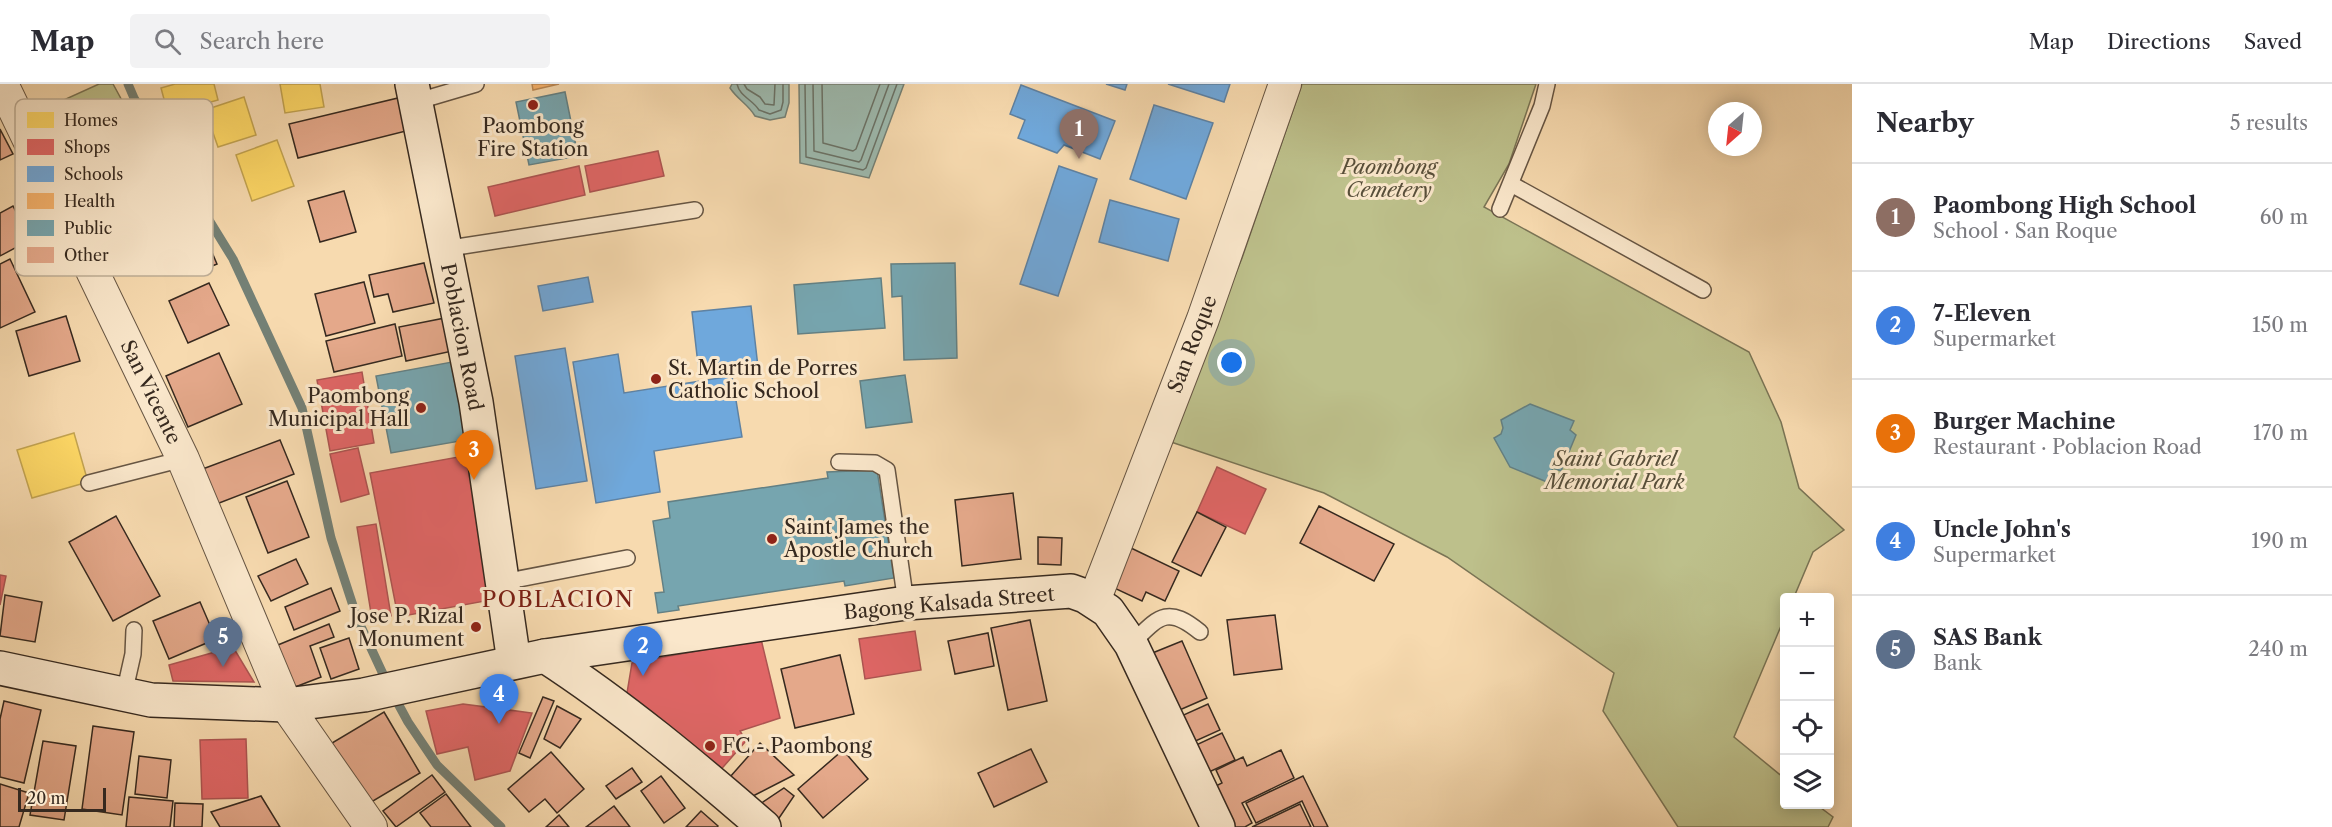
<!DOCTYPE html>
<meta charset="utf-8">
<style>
:root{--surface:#fff;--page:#f2f2f3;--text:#2b2b33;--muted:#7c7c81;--line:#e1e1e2;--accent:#8f2418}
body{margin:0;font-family:"Libre Caslon Text",serif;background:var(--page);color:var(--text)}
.controls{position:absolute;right:18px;bottom:18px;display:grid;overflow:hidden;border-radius:6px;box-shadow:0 3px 15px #0003}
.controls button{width:54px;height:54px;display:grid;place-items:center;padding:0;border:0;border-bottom:2px solid var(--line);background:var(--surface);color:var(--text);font:30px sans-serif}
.compass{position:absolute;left:1708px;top:18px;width:54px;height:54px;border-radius:50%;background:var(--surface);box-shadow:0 3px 15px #0003;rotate:207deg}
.scale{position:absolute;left:18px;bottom:15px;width:88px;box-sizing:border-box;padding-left:6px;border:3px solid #36291f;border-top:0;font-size:16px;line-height:21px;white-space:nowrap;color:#36291f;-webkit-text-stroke:4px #fae7cb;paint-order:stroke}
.you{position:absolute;left:1232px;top:279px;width:21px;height:21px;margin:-15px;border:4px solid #fff;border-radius:50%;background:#1a73e8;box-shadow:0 0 0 9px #1a73e833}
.badge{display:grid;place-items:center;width:39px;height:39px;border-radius:50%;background:var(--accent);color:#fff;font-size:20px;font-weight:700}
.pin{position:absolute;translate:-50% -50px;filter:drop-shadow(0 2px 3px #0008)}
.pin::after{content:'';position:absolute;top:32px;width:21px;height:18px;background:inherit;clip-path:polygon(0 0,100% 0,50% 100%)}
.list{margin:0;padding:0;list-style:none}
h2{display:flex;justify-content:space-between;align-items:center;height:78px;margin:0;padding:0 24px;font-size:26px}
h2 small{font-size:20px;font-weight:400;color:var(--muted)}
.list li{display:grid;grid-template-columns:39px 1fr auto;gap:18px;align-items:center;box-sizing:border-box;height:108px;padding:0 24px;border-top:2px solid var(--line)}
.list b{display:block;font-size:22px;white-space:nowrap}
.list p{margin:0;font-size:20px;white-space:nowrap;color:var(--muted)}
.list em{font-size:20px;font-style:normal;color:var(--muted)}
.icon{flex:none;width:33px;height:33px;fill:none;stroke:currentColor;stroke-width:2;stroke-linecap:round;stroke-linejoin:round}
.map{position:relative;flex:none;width:1852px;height:743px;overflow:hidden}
header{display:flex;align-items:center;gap:36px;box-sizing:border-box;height:84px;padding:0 30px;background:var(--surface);border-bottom:2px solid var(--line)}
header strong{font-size:28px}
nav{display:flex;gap:33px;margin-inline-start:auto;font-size:21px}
.search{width:420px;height:54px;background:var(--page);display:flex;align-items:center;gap:15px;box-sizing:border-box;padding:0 21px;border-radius:6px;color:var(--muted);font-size:22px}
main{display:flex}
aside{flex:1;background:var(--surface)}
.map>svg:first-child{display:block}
.green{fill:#bdc08b;stroke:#7a7455;stroke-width:1.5}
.water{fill:#9dbaaf;stroke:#748075;stroke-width:1.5}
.homes{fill:#ffd966;stroke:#c3a451;stroke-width:1.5}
.shops{fill:#e06666;stroke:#ad5451;stroke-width:1.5}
.schools{fill:#6fa8dc;stroke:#5e82a3;stroke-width:1.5}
.health{fill:#f6b26b;stroke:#bc8954;stroke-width:1.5}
.public{fill:#76a5af;stroke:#638084;stroke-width:1.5}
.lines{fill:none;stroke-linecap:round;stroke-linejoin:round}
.shore{stroke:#6a7267;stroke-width:1.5}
.stream{stroke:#748075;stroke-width:9}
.building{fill:#e4a88a;stroke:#36291f;stroke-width:1.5}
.lane-casing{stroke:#665543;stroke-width:18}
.street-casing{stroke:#665543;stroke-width:34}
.secondary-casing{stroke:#36291f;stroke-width:36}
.lane{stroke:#fae7cb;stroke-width:15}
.street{stroke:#fae7cb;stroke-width:32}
.secondary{stroke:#fae7cb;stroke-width:33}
.poi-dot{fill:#8f2418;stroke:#fae7cb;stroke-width:2}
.labels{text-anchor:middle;stroke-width:6;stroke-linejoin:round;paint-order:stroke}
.poi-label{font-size:20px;fill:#36291f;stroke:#fae7cb;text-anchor:start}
.park-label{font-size:20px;font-style:italic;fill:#584f3a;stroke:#fae7cb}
.street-label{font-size:20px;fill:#36291f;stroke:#fae7cb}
.quarter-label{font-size:22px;letter-spacing:1.5px;fill:#7a1f14;stroke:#fae7cb}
.key{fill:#fae7cb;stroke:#bfae97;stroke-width:1.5}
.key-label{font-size:16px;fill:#36291f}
</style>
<header>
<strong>Map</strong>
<div class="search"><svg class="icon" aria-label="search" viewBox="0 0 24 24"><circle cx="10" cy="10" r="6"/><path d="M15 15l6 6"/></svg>Search here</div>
<nav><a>Map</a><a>Directions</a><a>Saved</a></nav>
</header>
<main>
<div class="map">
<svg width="1852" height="743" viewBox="0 0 1852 743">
<rect width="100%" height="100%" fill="#f7daaf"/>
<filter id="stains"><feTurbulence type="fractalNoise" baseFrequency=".00333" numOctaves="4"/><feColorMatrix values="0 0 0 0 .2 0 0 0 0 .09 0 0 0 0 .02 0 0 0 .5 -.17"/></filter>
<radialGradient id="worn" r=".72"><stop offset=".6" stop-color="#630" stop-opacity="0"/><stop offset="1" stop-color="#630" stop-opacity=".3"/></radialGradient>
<g class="green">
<polygon points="99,0 113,0 168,101 75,139 26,33"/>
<polygon points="1302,0 1536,0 1509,80 1484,123 1749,268 1781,338 1799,404 1844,446 1813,468 1794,513 1784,514 1784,535 1734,653 1784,694 1784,720 1817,721 1833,733 1828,743 1678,743 1603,627 1614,589 1447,473 1324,409 1168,357 1242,174"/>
</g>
<g class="water">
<path d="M732 0H789V19L785 33 770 36 755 32C748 20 738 16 730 4Z"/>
<polygon points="799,0 904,0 869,94 800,79"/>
</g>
<g class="homes">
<polygon points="175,0 214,0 218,16 168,30 161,4"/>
<polygon points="280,0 320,0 324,23 285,29"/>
<polygon points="244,13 256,51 218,63 205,26"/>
<polygon points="277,56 294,102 252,117 236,71"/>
<polygon points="74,349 88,398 32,414 17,366"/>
</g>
<g class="shops">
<polygon points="658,67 664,92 590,108 585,82"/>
<polygon points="579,82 585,111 495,132 488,103"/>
<polygon points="362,288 374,359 330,367 317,296"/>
<polygon points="358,364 369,410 341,418 330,370"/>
<polygon points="469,371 496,515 398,533 370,389"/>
<polygon points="1217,383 1266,405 1245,450 1197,428"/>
<polygon points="376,440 391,532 372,535 357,443"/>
<polygon points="0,491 6,492 0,521"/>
<polygon points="915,547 921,586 865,595 859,555"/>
<polygon points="761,555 780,634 740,647 746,657 717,690 627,609 632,579"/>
<polygon points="233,563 254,598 173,597 169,581"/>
<polygon points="463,620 532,629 510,687 475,696 468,663 437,670 426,627"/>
<polygon points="246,655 248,714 202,715 200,656"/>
</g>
<g class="schools">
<polygon points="1106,0 1127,0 1125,6"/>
<polygon points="1168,0 1230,0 1224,18"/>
<polygon points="1021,1 1115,37 1100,75 1064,61 1057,69 1018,54 1025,36 1010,30"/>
<polygon points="1154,21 1213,39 1186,115 1130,95"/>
<polygon points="1059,82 1097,95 1058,212 1020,200"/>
<polygon points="1110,116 1179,135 1168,177 1099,158"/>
<polygon points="588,193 593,218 543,227 538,202"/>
<polygon points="751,222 758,283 699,289 692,228"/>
<polygon points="565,264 587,397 536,405 515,272"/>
<polygon points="618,270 624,309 732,292 742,353 654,367 660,408 596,419 573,278"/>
</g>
<polygon class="health" points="532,0 559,0 533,6"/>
<g class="public">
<polygon points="565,8 578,72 529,81 516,18"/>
<polygon points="955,179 957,274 904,276 902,212 892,213 891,180"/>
<polygon points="881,194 885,244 798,250 794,201"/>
<polygon points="452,278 466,356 391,369 376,292"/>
<polygon points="905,291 912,338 866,344 860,297"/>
<polygon points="1530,320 1574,337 1570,346 1576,351 1561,387 1553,384 1547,398 1510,383 1494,354 1501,350 1503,344 1501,336"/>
<polygon points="877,386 894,494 845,502 844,497 678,522 679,526 658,529 655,509 664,508 653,437 670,434 668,418 828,394 827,388"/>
</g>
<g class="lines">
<g class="shore">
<path d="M737 0C740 13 752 15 759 26L770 30 781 26 783 18V0"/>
<polyline points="744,0 747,5 760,13 765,20 774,21 775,0"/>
<polyline points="805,0 806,73 863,86 866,84 897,0"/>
<polyline points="813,0 814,67 859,78 861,76 889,0"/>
<polyline points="822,0 823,59 853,67 856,65 880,0"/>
</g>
<polyline class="stream" points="128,0 134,14 233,175 302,324 331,454 357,534 389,603 408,638 437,681 501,743"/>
</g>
<g class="building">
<polygon points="398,14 406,47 298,74 289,40"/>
<polygon points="0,45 13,70 0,76"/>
<polygon points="344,107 356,148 320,158 308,117"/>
<polygon points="13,122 30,156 0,172 0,129"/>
<polygon points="205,152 217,180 192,190 187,179 169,186 162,170"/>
<polygon points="10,175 35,228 0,244 0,180"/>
<polygon points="424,179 434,219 393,228 388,210 374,213 369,191"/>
<polygon points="364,198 375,239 326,252 315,210"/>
<polygon points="209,199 229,241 188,259 169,217"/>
<polygon points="66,232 80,277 29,292 16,247"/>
<polygon points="450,233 457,266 406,277 399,243"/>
<polygon points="395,240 402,272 334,288 326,257"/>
<polygon points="219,269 242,320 188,343 166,292"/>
<polygon points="280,356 294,390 214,421 200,386"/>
<polygon points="287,397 309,453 268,469 246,413"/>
<polygon points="1013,409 1021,475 962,482 955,416"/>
<polygon points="1319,422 1394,460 1374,497 1300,459"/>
<polygon points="1197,428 1226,443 1201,492 1172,478"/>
<polygon points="116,432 160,512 113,537 69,458"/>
<polygon points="1038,453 1062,454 1061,481 1038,480"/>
<polygon points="1131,464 1179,487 1165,517 1146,508 1142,517 1112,503"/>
<polygon points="296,475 308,500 271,517 258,492"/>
<polygon points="331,504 340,527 294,546 285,523"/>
<polygon points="5,511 42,518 35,558 0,552"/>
<polygon points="200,518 216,555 169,575 153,537"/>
<polygon points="1275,531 1282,585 1234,591 1227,536"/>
<polygon points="1030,536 1047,617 1008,626 991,544"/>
<polygon points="329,540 334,553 310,562 321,593 290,605 273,563"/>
<polygon points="988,549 994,582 955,590 948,557"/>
<polygon points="349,554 359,585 331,595 320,564"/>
<polygon points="1182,557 1207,614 1175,628 1150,570"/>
<polygon points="840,571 854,630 795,644 781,585"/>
<polygon points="543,613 554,617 530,674 519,669"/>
<polygon points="4,617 41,626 24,699 0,693 0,635"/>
<polygon points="1208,620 1220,646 1191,659 1179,633"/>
<polygon points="557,622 581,635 560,664 544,655"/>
<polygon points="384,628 420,689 368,720 332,659"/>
<polygon points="93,642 134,648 122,731 82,725"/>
<polygon points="1222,649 1235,676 1209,688 1196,661"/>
<polygon points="43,657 76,662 64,736 30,731"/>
<polygon points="760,659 794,691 751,713 730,693"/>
<polygon points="1031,665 1047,698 994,723 978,689"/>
<polygon points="843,666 868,695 823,734 798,705"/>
<polygon points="1281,666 1294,694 1242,719 1252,739 1245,743 1222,743 1212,704 1222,699 1216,686 1243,673 1247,682"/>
<polygon points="551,668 584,705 557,729 545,715 529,728 508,705"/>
<polygon points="139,672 171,676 167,714 135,710"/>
<polygon points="632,684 642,698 616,715 606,702"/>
<polygon points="432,691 445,708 396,743 383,727"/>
<polygon points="661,692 685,724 664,739 641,707"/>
<polygon points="1303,692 1328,743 1314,743 1302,717 1256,739 1246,719"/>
<polygon points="0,700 29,709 19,743 0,743"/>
<polygon points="784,704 794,712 777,737 760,720"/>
<polygon points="446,710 471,743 431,743 420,729"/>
<polygon points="261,712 280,743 220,743 211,728"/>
<polygon points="129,713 173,717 170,743 126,743"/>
<polygon points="175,719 203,720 202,743 174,743"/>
<polygon points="1300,720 1311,743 1252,743"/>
<polygon points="614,722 630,743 586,743"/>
<polygon points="701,727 718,742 717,743 686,743"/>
<polygon points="559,731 569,743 546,743"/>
</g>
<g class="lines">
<defs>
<g id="lane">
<polyline points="415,18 476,0"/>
<polyline points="1511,100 1703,206"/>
<polyline points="1500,125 1542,22 1547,0"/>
<polyline points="444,165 695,126"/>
<polyline points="839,378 875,379 887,386 906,519"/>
<polyline points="89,399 183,375"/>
<polyline points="503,498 627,474"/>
<path d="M1131 560C1158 534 1166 520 1200 548"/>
<polyline points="124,610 133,570 134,546"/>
</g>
<g id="street">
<polyline points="2,0 183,375 286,621 371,743"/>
<polyline points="1094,517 1203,235 1285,0"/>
</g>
<g id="secondary">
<polyline points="412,0 476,318 514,578"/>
<path d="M545 572C622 622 695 683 764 743"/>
<polyline points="0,584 151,616 286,621 364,611 545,572 906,519 1071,507 1085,512 1108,527 1131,560 1218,743"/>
</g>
</defs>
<use href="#lane" class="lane-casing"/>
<use href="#street" class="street-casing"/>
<use href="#secondary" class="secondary-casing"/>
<use href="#lane" class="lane"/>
<use href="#street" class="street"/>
<use href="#secondary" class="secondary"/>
</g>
<g class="poi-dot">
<circle cx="533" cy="21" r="6"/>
<circle cx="656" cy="295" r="6"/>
<circle cx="421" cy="324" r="6"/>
<circle cx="772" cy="455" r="6"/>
<circle cx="476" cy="543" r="6"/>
<circle cx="710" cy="662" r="6"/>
</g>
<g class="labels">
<g class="poi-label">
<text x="533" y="49" text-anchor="middle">Paombong<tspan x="533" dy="23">Fire Station</tspan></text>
<text x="668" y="291">St. Martin de Porres<tspan x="668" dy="23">Catholic School</tspan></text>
<text x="409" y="319" text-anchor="end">Paombong<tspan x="409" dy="23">Municipal Hall</tspan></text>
<text x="784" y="450">Saint James the<tspan x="784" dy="23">Apostle Church</tspan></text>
<text x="464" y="539" text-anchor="end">Jose P. Rizal<tspan x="464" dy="23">Monument</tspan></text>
<text x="722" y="669">FC - Paombong</text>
</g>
<g class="park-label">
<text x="1389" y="90">Paombong<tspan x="1389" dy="23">Cemetery</tspan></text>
<text x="1615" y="382">Saint Gabriel<tspan x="1615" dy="23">Memorial Park</tspan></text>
</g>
<g class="street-label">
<text transform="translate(462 253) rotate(79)" y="7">Poblacion Road</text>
<text transform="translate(1192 260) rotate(-69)" y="7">San Roque</text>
<text transform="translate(151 308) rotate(64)" y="7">San Vicente</text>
<text transform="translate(949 519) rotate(-5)" y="7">Bagong Kalsada Street</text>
</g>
<g class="quarter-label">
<text x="558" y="523">POBLACION</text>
</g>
</g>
<rect x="15" y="15" width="198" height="177" rx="9" class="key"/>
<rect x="27" y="28" width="27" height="16" fill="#ffd966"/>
<rect x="27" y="55" width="27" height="16" fill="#e06666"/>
<rect x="27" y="82" width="27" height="16" fill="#6fa8dc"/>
<rect x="27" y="109" width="27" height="16" fill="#f6b26b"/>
<rect x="27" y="136" width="27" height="16" fill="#76a5af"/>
<rect x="27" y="163" width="27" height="16" fill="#e4a88a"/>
<g class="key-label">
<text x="64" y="42">Homes</text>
<text x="64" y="69">Shops</text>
<text x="64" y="96">Schools</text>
<text x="64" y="123">Health</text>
<text x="64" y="150">Public</text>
<text x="64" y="177">Other</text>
</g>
<rect width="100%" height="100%" filter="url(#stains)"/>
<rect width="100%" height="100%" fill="url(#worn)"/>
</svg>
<div class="controls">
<button>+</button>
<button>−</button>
<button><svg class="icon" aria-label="locate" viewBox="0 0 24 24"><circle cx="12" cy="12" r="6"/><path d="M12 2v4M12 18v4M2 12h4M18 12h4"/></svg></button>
<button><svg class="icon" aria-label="layers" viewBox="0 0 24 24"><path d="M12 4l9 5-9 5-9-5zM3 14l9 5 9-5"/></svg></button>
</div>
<svg class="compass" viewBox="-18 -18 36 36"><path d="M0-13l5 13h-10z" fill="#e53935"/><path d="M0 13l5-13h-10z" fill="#7c7c81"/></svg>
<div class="scale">20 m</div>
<div class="you"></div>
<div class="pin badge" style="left:1079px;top:75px;background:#8d6e63">1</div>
<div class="pin badge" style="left:643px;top:592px;background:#3f7fe0">2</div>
<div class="pin badge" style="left:474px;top:396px;background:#e8710a">3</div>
<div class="pin badge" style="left:499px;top:640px;background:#3f7fe0">4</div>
<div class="pin badge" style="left:223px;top:583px;background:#5c6f8a">5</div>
</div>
<aside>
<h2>Nearby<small>5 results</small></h2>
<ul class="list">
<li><span class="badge" style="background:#8d6e63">1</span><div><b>Paombong High School</b><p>School · San Roque</p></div><em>60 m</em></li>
<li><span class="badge" style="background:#3f7fe0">2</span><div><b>7-Eleven</b><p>Supermarket</p></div><em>150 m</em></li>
<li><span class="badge" style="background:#e8710a">3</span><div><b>Burger Machine</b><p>Restaurant · Poblacion Road</p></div><em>170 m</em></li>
<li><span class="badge" style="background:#3f7fe0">4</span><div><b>Uncle John's</b><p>Supermarket</p></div><em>190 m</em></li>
<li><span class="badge" style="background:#5c6f8a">5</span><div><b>SAS Bank</b><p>Bank</p></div><em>240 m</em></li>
</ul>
</aside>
</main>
